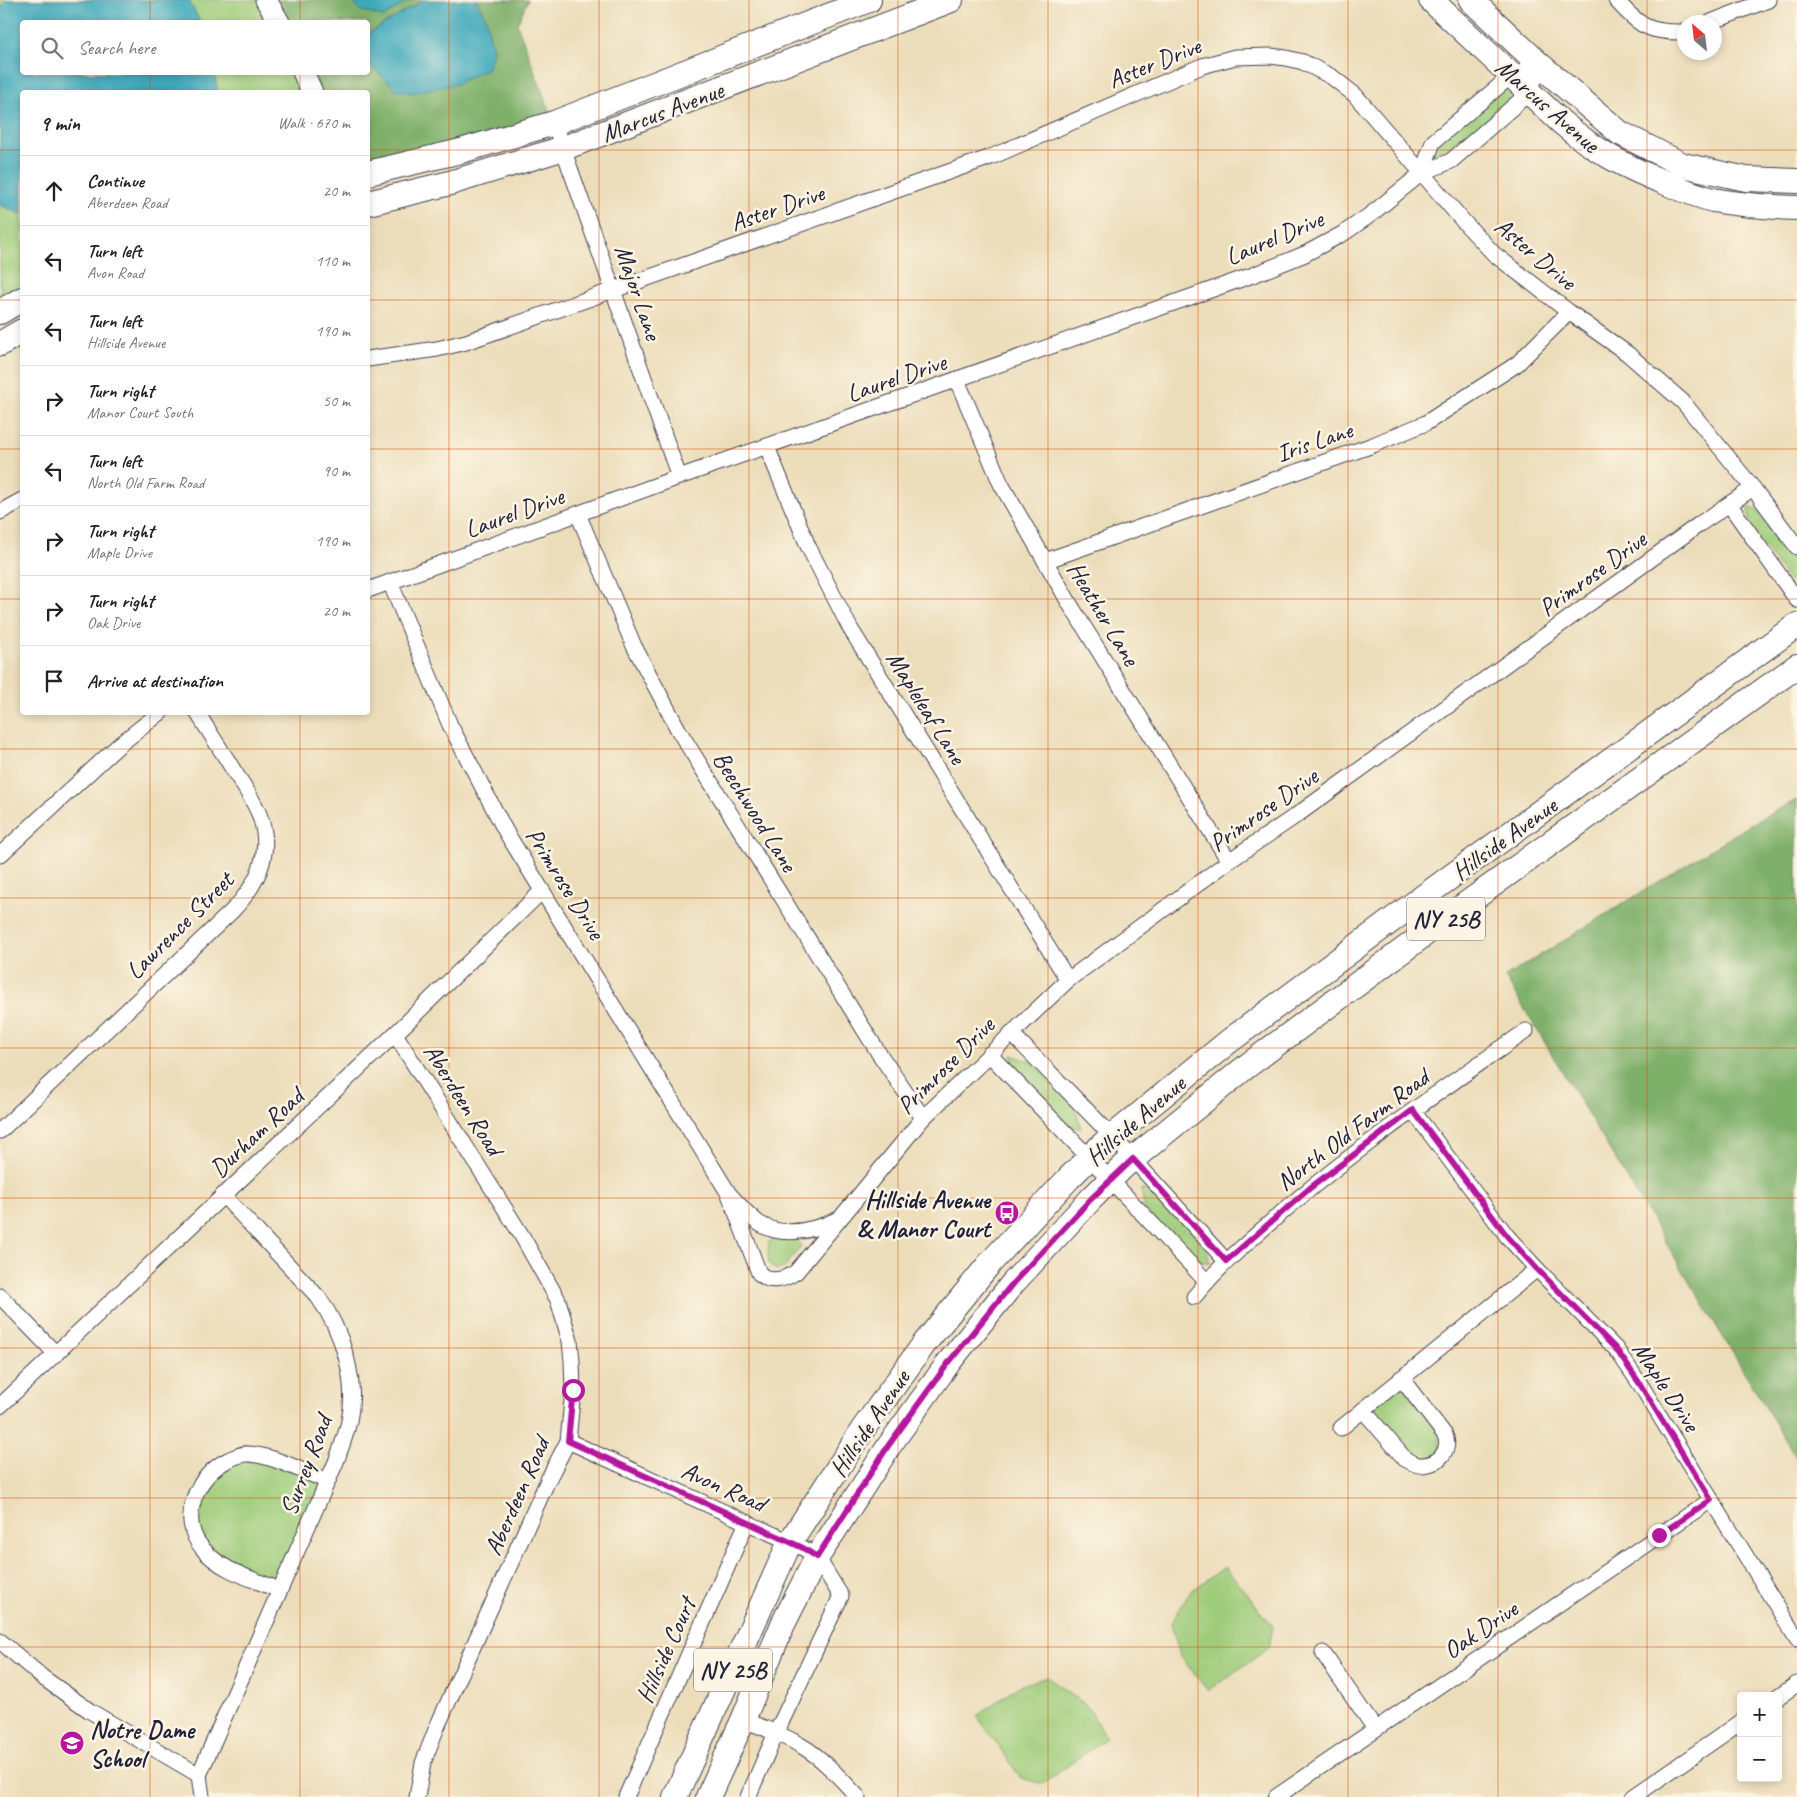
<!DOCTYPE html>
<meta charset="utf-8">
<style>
:root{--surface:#fff;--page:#f6f6f6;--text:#222;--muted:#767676;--line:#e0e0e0}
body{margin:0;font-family:Caveat,sans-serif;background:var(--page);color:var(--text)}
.controls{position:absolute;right:15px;bottom:15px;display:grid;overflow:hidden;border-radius:5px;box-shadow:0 2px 8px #0003}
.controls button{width:45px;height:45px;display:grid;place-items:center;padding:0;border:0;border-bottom:1px solid var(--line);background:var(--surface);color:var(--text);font:25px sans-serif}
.compass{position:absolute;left:1677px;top:15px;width:45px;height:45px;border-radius:50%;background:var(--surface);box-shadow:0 2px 8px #0003;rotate:332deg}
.stop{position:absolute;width:15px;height:15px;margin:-11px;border:4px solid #b5179e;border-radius:50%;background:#fff}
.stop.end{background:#b5179e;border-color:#fff;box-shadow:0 1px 5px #0008}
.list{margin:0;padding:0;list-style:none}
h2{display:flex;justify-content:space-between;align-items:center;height:65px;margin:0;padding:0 20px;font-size:21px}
h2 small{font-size:16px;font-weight:400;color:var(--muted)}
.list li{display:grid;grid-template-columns:32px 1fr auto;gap:15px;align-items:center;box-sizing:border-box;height:70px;padding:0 20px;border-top:1px solid var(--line)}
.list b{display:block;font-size:19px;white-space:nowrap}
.list p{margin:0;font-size:16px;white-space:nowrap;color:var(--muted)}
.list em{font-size:16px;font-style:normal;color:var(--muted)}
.icon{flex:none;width:28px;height:28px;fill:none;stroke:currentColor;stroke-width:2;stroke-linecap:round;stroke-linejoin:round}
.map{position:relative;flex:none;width:1797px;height:1797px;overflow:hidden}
.search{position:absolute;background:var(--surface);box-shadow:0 2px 8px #0003;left:20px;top:20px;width:350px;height:55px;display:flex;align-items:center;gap:12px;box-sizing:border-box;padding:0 18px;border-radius:5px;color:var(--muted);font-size:19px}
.panel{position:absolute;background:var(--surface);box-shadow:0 2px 8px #0003;left:20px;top:90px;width:350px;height:625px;border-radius:5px}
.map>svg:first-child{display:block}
.green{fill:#9fcc7a;stroke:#60775a}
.forest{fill:#7fb06a;stroke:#506952}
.water{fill:#3ca9bb;stroke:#2f667b}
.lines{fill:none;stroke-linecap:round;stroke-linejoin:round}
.street-casing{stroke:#403e4e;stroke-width:17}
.secondary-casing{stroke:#403e4e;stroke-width:23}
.primary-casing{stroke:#403e4e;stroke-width:26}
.street{stroke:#fff;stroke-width:15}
.secondary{stroke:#fff;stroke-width:21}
.primary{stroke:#fff;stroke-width:24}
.route{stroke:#b5179e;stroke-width:6}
.grid{fill:none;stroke:#d45411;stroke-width:1;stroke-opacity:0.55}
.labels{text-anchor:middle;stroke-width:5;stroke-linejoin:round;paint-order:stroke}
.shield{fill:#fcf5e5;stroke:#63616e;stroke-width:1}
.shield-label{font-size:24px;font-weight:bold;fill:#22223b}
.street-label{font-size:25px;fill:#22223b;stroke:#fcf5e5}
.poi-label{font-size:25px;font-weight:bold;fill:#22223b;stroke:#fcf5e5;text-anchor:end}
</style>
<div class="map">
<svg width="1797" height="1797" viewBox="0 0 1797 1797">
<rect width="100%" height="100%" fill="#fcf5e5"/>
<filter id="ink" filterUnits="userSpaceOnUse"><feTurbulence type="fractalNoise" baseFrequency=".02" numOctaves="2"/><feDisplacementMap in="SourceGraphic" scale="10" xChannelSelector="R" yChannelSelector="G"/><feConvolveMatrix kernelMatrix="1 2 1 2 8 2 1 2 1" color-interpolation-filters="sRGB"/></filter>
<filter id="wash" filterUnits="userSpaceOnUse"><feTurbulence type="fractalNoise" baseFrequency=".0096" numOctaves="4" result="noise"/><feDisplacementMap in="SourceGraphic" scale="20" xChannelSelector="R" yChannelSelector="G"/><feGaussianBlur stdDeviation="1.12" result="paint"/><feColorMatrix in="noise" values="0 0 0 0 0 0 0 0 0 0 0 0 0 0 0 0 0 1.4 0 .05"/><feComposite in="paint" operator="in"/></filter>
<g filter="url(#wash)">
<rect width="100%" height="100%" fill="#ecddba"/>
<g class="green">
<polygon points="0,0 266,0 279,22 22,22 22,72 303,73 312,92 22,92 22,299 0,312"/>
<polygon points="1512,75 1530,92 1422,173 1433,142"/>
<polygon points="1748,506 1768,516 1797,556 1797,584 1788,580 1750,528"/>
<polygon points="1012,1055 1033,1062 1076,1109 1081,1129 1060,1123 1016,1077"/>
<polygon points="1141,1189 1162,1196 1205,1243 1210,1263 1189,1257 1145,1211"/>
<path d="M774 1238 796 1239 801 1246 785 1267 778 1270C765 1266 768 1253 769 1242Z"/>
<polygon points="1400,1382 1438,1428 1442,1452 1416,1462 1365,1410"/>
<polygon points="239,1455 328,1481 279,1590 217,1563 191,1523 195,1494"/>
<polygon points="1225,1567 1273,1626 1269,1648 1208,1691 1180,1656 1171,1623 1191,1591"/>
<polygon points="1047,1677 1088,1707 1106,1738 1043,1784 1021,1778 977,1716 1019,1686"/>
</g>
<g class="forest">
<polygon points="266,0 353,0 359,10 383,17 410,0 424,0 368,34 368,22 279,22"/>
<polygon points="476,0 528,0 517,24 554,123 368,173 368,92 312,92 303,73 368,72 368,60 373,68 397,89 411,93 486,18"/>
<polygon points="1797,800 1797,1459 1505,977 1758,820"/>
</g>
<g class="water">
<polygon points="7,0 189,0 200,22 22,22 22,72 214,73 218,92 22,92 22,214 20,214 0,205 0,9"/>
<polygon points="353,0 410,0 383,17 359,10"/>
<polygon points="424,0 476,0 486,18 493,51 488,68 456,84 411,93 396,89 373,68 368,60 368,34"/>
</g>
</g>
<g filter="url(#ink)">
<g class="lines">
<defs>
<g id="street">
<path d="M1616 0C1639 26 1649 33 1684 32"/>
<polyline points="1711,22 1768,0"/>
<polyline points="554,123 679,477"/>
<polyline points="1422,173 1433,142 1512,75 1540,65"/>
<polyline points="368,359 437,349 466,342 991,157 1202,66 1235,57 1271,56 1286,58 1303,62 1332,77 1355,95 1463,221 1494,254 1569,312 1628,354 1683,402 1753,488 1797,547"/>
<polyline points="957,380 1001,484 1071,606 1229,861"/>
<polyline points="767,447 808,546 850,628 1068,980"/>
<polyline points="1729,504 1797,600"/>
<polyline points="0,512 22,500"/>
<polyline points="578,514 634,646 679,731 878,1052 923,1118"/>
<polyline points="1045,561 1373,445 1426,423 1517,364 1569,312"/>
<path d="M390 582 450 725 506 832 729 1194C739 1204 748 1216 760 1224 785 1239 815 1230 839 1219"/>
<polyline points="368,590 679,477 1253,275 1305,254 1344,233 1370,215 1422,173 1451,161 1530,92 1540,65"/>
<polyline points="0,855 119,745 161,712"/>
<polyline points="1011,1033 1112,1136 1226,1261"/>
<polyline points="395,1034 522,1236 558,1300 570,1341 572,1361 573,1390 568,1441 548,1480 437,1727 423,1763 417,1797"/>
<polyline points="989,1054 1102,1171 1207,1282"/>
<polyline points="1413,1111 1507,1236 1537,1269 1616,1349 1640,1384 1797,1639"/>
<path d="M0 1131 232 911C258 884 274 852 259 814 253 799 243 785 234 771 222 751 209 732 197 712"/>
<path d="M729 1194 759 1273C770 1284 784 1280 796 1272L923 1118 1068 980 1229 861 1297 815 1701 523 1753 488"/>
<polyline points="0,1296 56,1354"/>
<path d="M1194 1297C1219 1266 1249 1241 1279 1215 1356 1148 1442 1090 1526 1031"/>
<polyline points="0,1406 395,1034 542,891"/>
<path d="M1363 1410 1405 1459C1411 1462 1417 1466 1423 1465 1439 1464 1451 1450 1445 1435L1401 1378"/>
<polyline points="1341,1428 1537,1269"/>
<polyline points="568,1441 803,1548 817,1557 841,1596 776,1733 748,1797"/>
<path d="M279 1590C254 1579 221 1571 203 1549 177 1520 196 1475 228 1460 235 1457 241 1453 249 1454 272 1455 306 1473 328 1481"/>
<polyline points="0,1641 42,1677 90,1711 199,1775"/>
<polyline points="1323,1653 1375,1729"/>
<polyline points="1778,1697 1797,1684"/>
<path d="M743 1720C762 1727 782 1734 800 1745 823 1758 840 1778 858 1797"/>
<path d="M199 1775 336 1462C341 1448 346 1435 349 1421 358 1380 342 1330 318 1297L223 1195"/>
<polyline points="199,1775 202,1797"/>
<polyline points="626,1797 747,1522"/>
<polyline points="1276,1797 1711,1500"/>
<polyline points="1633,1797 1741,1722"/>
</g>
<g id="secondary">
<polyline points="266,0 279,22"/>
<polyline points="303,72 312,92"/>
</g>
<g id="primary">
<path d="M1431 0 1561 122C1595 151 1625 167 1666 183 1681 189 1697 196 1713 200 1741 205 1769 207 1797 208"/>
<polyline points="1471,0 1540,65 1620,133 1683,165 1746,179 1797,181"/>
<polyline points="368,173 461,151 554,123 869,0"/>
<polyline points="368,203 450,183 564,148 951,0"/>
<polyline points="0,312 22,299"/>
<polyline points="0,344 22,331"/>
<polyline points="675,1797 790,1542 863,1429 924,1344 990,1263 1069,1178 1102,1145 1228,1042 1423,897 1797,625"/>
<polyline points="708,1797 743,1720 783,1624 816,1559 889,1446 949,1362 1013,1283 1091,1199 1123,1167 1247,1066 1441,922 1797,666"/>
</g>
</defs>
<use href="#street" class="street-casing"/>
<use href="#secondary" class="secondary-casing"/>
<use href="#primary" class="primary-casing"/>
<use href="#street" class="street"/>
<use href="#secondary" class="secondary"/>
<use href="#primary" class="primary"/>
</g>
</g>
<g class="lines" filter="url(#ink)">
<polyline class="route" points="573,1390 568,1441 747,1522 803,1548 817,1557 888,1446 949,1362 1013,1283 1091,1199 1133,1159 1226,1261 1310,1188 1413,1110 1507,1236 1537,1269 1616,1349 1640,1384 1711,1500 1659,1535"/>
</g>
<path class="grid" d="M150 0V22M300 0V22M449 0V1797M599 0V1797M749 0V1797M898 0V1797M1048 0V1797M1198 0V1797M1348 0V1797M1498 0V1797M1647 0V1797M150 72V92M300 72V92M0 150H22M368 150H1797M0 300H22M368 300H1797M0 449H22M368 449H1797M0 599H22M368 599H1797M150 712V1797M300 712V1797M0 749H1797M0 898H1797M0 1048H1797M0 1198H1797M0 1348H1797M0 1498H1797M0 1647H1797"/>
<defs>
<symbol id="bus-disc" viewBox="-11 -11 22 22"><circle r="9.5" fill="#b5179e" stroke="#fcf5e5"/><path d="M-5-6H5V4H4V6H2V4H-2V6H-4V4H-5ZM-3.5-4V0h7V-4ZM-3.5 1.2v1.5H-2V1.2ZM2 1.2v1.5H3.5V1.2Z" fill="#fff"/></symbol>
<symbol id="school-disc" viewBox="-11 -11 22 22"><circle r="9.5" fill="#b5179e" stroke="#fcf5e5"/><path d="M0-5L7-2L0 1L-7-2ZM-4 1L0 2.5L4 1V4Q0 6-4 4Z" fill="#fff"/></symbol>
</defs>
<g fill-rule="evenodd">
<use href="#bus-disc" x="993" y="1199" width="28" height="28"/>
<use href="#school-disc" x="58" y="1729" width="28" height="28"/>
</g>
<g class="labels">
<g class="shield">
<rect x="1407" y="897.5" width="78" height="43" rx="4"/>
<rect x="694" y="1648.5" width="78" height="43" rx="4"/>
</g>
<g class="shield-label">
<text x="1446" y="927">NY 25B</text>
<text x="733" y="1678">NY 25B</text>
</g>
<g class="street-label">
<text transform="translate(1154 62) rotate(-22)" y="9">Aster Drive</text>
<text transform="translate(1548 105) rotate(41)" y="9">Marcus Avenue</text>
<text transform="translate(662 111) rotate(-21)" y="9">Marcus Avenue</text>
<text transform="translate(777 207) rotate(-19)" y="9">Aster Drive</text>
<text transform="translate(1274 237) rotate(-23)" y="9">Laurel Drive</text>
<text transform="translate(1536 253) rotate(40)" y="9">Aster Drive</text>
<text transform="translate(639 292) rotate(71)" y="9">Major Lane</text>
<text transform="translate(896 377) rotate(-19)" y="9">Laurel Drive</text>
<text transform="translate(1314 441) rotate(-19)" y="9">Iris Lane</text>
<text transform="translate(514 512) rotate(-20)" y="9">Laurel Drive</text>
<text transform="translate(1592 573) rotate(-36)" y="9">Primrose Drive</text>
<text transform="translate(1104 613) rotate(59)" y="9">Heather Lane</text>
<text transform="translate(927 707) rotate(58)" y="9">Mapleleaf Lane</text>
<text transform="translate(1263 809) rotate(-35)" y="9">Primrose Drive</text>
<text transform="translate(756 811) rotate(58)" y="9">Beechwood Lane</text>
<text transform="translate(1504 838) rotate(-36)" y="9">Hillside Avenue</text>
<text transform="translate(566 883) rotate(58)" y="9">Primrose Drive</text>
<text transform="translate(179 925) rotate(-45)" y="9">Lawrence Street</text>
<text transform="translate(945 1065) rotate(-45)" y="9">Primrose Drive</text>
<text transform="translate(464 1099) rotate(58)" y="9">Aberdeen Road</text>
<text transform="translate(1135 1120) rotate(-41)" y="9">Hillside Avenue</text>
<text transform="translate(1352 1129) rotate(-37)" y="9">North Old Farm Road</text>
<text transform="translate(256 1132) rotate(-43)" y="9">Durham Road</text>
<text transform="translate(1667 1386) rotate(57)" y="9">Maple Drive</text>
<text transform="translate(869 1423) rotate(-56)" y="9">Hillside Avenue</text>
<text transform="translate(305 1465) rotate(-69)" y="9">Surrey Road</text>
<text transform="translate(724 1486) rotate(24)" y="9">Avon Road</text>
<text transform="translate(516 1496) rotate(-66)" y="9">Aberdeen Road</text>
<text transform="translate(1480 1629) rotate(-34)" y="9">Oak Drive</text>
<text transform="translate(665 1650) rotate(-66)" y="9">Hillside Court</text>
</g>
<g class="poi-label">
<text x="990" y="1208">Hillside Avenue<tspan x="990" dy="29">&amp; Manor Court</tspan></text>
<text x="90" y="1738" text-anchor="start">Notre Dame<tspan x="90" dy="29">School</tspan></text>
</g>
</g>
</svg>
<div class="controls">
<button>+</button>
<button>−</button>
</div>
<svg class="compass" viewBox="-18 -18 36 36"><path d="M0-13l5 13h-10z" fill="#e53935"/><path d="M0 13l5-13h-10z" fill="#767676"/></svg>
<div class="stop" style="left:573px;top:1390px"></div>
<div class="stop end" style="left:1659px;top:1535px"></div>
<div class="search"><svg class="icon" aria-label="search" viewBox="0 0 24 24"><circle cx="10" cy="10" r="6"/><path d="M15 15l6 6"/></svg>Search here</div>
<section class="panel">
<h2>9 min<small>Walk · 670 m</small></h2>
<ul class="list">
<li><svg class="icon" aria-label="ahead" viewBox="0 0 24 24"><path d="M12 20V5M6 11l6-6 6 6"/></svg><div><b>Continue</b><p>Aberdeen Road</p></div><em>20 m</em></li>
<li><svg class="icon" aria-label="left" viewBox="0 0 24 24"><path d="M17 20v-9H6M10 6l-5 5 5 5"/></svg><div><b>Turn left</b><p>Avon Road</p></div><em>110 m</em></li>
<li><svg class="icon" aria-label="left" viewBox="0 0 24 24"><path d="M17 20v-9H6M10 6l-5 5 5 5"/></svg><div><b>Turn left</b><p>Hillside Avenue</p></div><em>190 m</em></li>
<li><svg class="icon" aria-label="right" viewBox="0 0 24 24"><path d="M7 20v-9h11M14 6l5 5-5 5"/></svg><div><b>Turn right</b><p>Manor Court South</p></div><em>50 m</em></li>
<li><svg class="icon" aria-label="left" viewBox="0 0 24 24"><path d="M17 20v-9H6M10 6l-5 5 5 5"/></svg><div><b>Turn left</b><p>North Old Farm Road</p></div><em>90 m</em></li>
<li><svg class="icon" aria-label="right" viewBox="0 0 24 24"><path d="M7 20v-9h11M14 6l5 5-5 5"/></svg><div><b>Turn right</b><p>Maple Drive</p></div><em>190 m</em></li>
<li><svg class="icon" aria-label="right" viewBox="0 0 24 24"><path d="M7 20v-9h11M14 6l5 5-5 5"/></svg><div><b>Turn right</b><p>Oak Drive</p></div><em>20 m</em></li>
<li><svg class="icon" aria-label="arrive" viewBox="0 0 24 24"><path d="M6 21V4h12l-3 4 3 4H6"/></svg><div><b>Arrive at destination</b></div></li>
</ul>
</section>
</div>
